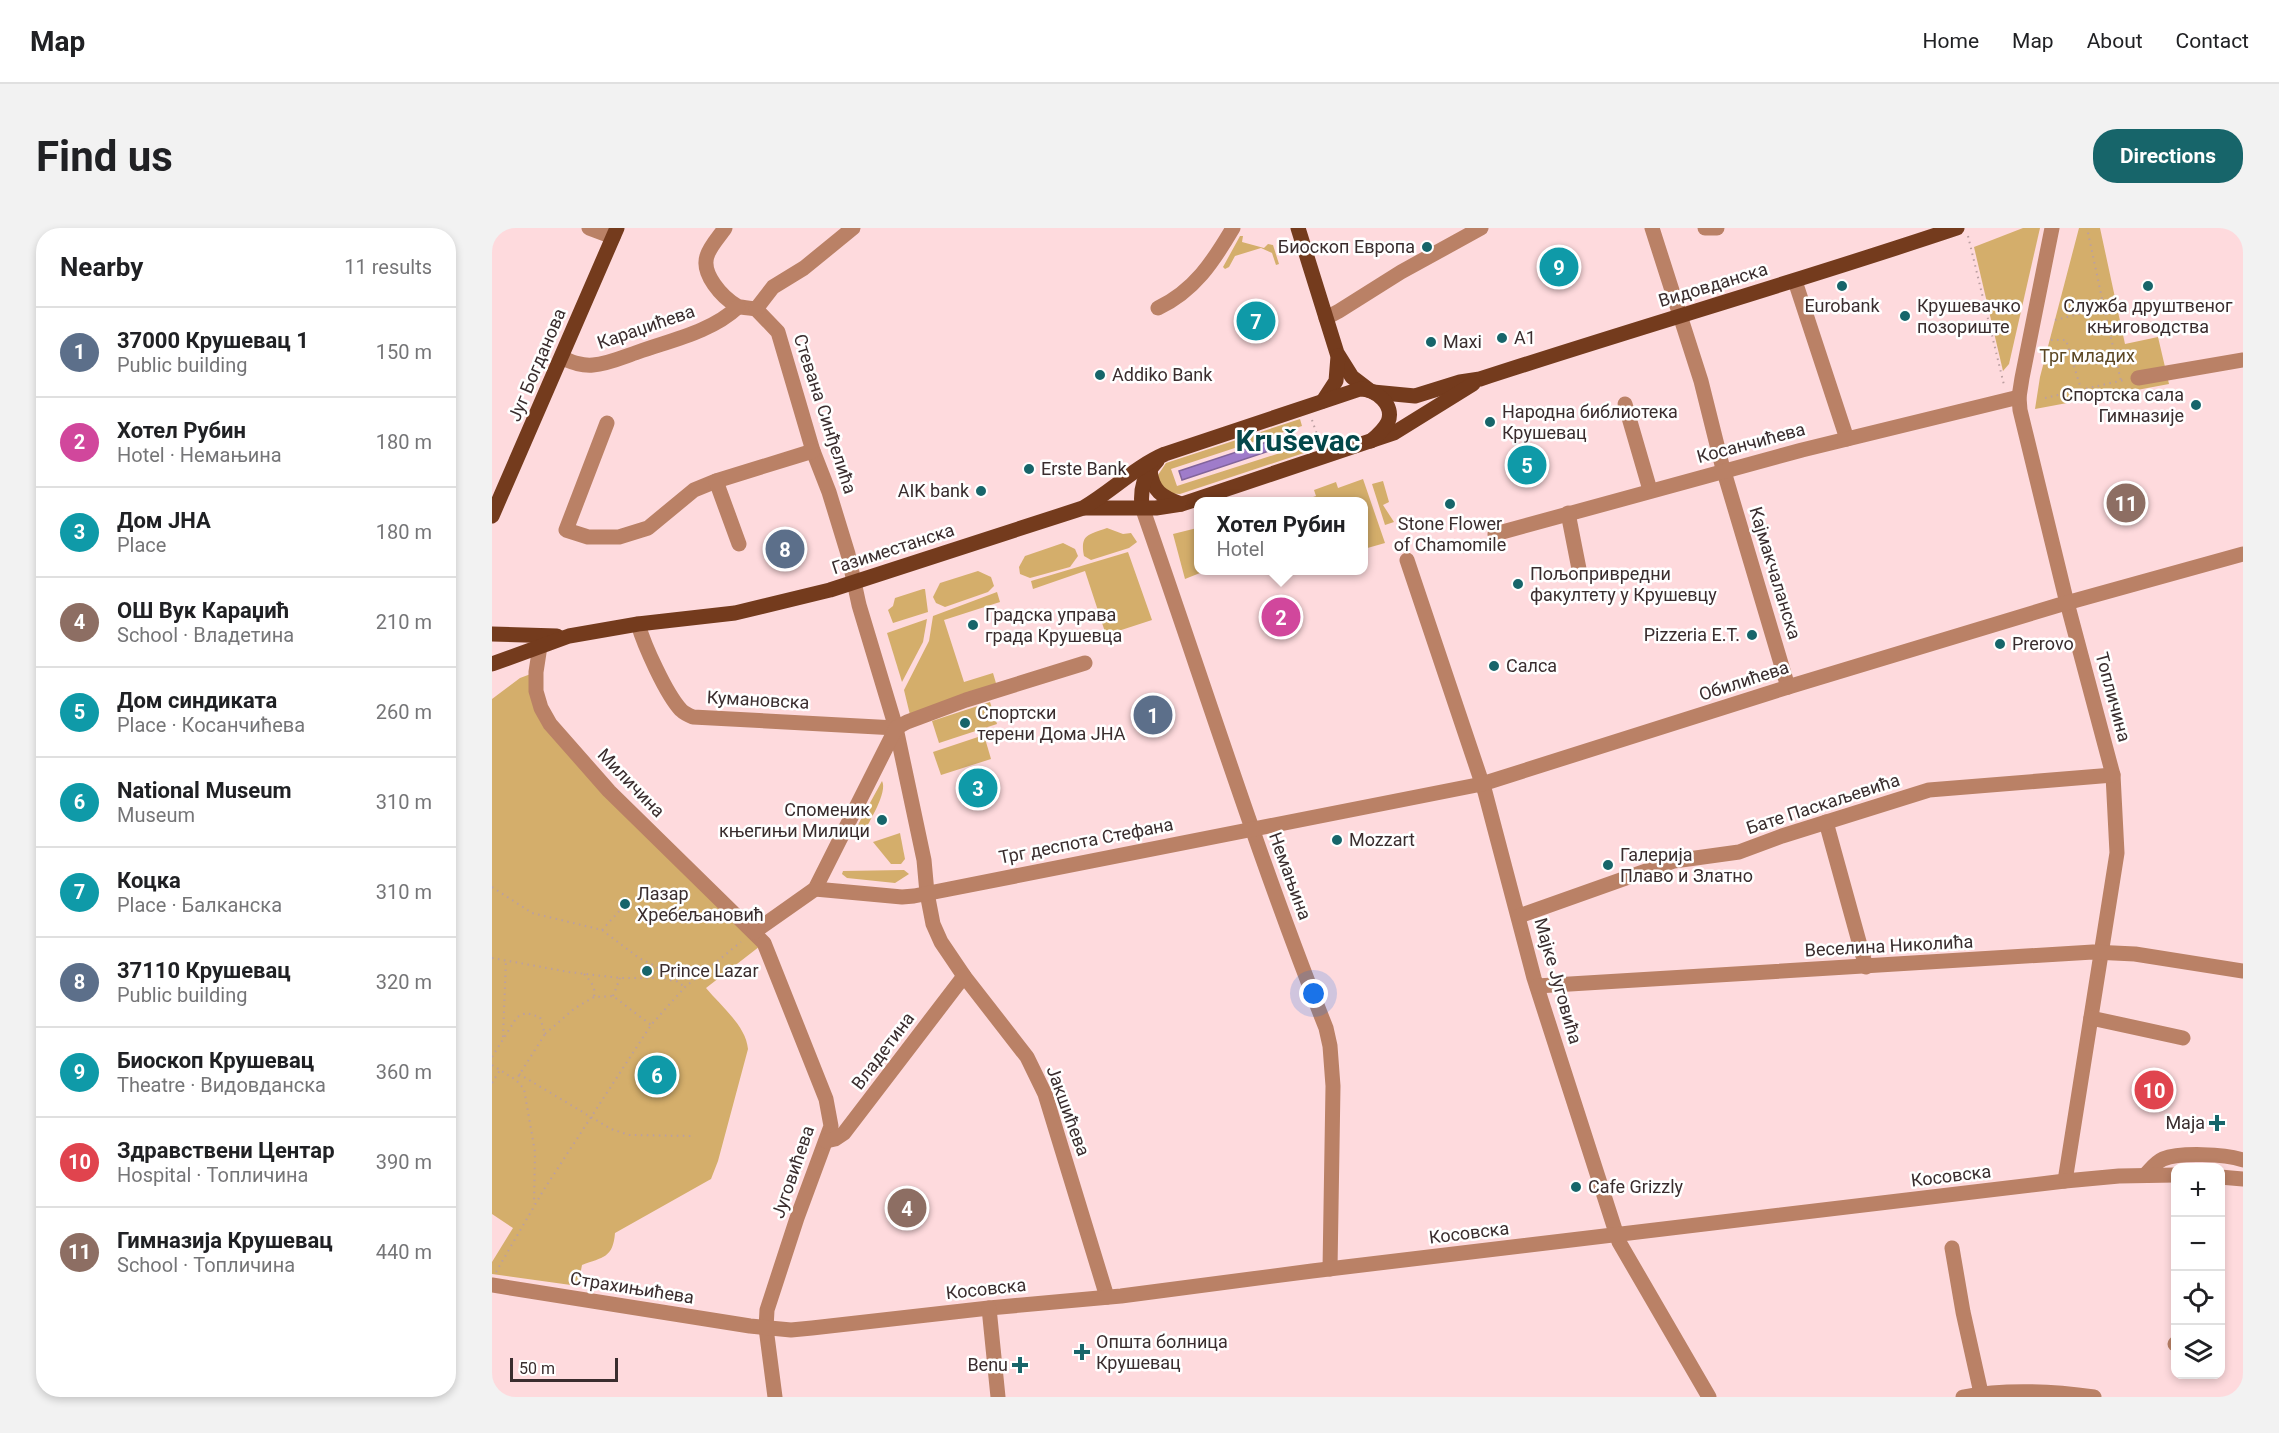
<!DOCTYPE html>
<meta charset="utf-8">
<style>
:root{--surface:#fff;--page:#f2f2f2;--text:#202124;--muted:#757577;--line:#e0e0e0;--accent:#17656a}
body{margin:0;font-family:Roboto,sans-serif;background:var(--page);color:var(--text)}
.controls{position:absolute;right:18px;bottom:18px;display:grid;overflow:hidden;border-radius:12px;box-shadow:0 3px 9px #0003}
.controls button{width:54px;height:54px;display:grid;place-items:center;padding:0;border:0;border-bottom:2px solid var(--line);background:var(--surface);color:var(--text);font:30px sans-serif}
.scale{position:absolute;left:18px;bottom:15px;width:108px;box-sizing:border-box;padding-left:6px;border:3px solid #3a2d2e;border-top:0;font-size:16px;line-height:21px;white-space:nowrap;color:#3a2d2e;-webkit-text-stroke:4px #fff;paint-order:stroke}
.you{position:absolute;left:822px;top:766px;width:21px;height:21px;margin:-15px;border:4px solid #fff;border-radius:50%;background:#1a73e8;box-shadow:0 0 0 9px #1a73e833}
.badge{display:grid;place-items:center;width:39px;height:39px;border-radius:50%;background:var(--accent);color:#fff;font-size:20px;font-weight:700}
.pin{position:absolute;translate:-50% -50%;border:3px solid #fff;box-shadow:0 2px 6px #0006}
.popup{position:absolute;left:702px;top:269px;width:174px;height:78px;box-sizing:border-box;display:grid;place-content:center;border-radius:12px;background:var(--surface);filter:drop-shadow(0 2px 4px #0005);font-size:20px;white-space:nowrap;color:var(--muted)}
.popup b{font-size:22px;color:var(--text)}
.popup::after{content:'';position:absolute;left:50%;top:100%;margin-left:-12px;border:12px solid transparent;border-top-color:var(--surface)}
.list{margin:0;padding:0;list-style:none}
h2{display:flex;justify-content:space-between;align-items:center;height:78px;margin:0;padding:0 24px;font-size:26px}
h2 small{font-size:20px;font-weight:400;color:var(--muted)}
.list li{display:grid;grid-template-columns:39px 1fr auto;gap:18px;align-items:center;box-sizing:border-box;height:90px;padding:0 24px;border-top:2px solid var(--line)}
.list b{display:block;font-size:22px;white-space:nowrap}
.list p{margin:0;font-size:20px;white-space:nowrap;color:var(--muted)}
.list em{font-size:20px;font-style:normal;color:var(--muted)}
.icon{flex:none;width:33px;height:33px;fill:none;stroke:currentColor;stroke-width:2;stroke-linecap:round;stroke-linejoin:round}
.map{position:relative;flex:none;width:1751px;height:1169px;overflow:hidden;border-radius:24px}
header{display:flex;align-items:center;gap:36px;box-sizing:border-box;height:84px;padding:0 30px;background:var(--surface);border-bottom:2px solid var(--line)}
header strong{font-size:28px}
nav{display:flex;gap:33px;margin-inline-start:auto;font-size:21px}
.intro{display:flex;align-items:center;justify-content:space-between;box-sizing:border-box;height:144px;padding:0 36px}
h1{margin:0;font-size:42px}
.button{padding:15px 27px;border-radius:24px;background:var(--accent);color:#fff;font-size:21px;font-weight:700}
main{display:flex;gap:36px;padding:0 36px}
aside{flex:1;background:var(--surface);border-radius:24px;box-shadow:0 3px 9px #0003}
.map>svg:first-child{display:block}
.green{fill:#d4ae6b}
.water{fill:#9f7cca;stroke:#81649b;stroke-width:1.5}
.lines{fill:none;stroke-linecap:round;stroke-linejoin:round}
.path{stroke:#bb9fa1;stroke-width:2;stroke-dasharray:1.5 4.5;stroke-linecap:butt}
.minor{stroke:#ba8166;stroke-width:15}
.major{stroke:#743b1d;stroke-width:15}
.poi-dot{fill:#17656a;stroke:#fff;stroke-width:2}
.labels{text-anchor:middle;stroke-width:5;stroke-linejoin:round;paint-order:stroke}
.poi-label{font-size:18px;fill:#3a2d2e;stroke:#fff;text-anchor:start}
.street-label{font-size:18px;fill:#3a2d2e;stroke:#fff}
.park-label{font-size:18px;fill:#5d4824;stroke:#fff}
.town-label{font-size:30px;font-weight:bold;fill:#04474a;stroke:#fff}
</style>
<header>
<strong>Map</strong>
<nav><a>Home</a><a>Map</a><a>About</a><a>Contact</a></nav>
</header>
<div class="intro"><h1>Find us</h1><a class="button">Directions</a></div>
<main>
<aside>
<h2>Nearby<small>11 results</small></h2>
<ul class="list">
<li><span class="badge" style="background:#5c6f8a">1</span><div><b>37000 Крушевац 1</b><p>Public building</p></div><em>150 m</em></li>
<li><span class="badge" style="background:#d1479c">2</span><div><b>Хотел Рубин</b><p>Hotel · Немањина</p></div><em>180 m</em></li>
<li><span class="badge" style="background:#0f9aa8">3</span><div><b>Дом ЈНА</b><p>Place</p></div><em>180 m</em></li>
<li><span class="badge" style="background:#8d6e63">4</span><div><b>ОШ Вук Караџић</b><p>School · Владетина</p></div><em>210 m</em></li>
<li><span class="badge" style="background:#0f9aa8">5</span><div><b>Дом синдиката</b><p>Place · Косанчићева</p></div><em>260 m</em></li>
<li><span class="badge" style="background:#0f9aa8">6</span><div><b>National Museum</b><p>Museum</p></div><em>310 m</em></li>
<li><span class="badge" style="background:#0f9aa8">7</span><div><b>Коцка</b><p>Place · Балканска</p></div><em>310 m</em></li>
<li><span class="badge" style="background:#5c6f8a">8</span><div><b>37110 Крушевац</b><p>Public building</p></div><em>320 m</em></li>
<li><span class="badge" style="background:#0f9aa8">9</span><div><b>Биоскоп Крушевац</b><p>Theatre · Видовданска</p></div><em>360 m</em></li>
<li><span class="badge" style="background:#e0444e">10</span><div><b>Здравствени Центар</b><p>Hospital · Топличина</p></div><em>390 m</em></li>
<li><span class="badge" style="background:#8d6e63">11</span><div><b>Гимназија Крушевац</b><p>School · Топличина</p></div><em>440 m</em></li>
</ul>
</aside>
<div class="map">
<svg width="1751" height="1169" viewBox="0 0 1751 1169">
<rect width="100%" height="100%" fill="#fedadd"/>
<g class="green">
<polygon points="1531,0 1548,0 1517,136 1511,143 1482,19"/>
<polygon points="1587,0 1608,0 1633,116 1666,109 1677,156 1543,181 1548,149"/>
<polygon points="748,8 751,8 750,14 772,20 776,16 781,17 787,36 784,37 780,25 769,20 743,28 737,39 733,41 731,39"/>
<polygon points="808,191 810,198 679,241 685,258 816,216 818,223 688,266 673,265 664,250 674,235"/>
<polygon points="871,251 893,315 872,321 872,274 809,273 824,268 822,262 844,254 846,260"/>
<polygon points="891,253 897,274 891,277 902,294 893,297 880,256"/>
<path d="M615 300 631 306 639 305 645 314 637 320 599 332 592 328C588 306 596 307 615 300Z"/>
<polygon points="705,300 706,342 713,343 693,351 681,306"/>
<polygon points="571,315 583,321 586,328 578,339 538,350 528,346 527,339 533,328"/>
<polygon points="636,324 660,392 614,407 593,343 541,361 539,353"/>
<polygon points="486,343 499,349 502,358 496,364 453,379 444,375 441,369 448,355"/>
<polygon points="431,361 433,361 436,384 401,395 396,382 401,378 403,370"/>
<polygon points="505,364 508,374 452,392 472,454 501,445 506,462 419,491 412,462 437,413 441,388"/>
<polygon points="435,391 431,414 410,454 395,405"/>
<path d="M44 444 58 496 272 715 214 760C229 778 254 798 256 821L226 933 219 951 123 1005C121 1030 111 1029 90 1037L86 1058 0 1046V1034L21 1000 0 986V471L28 450Z"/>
<polygon points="498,474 505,496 447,515 440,493"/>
<polygon points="492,507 499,531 449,547 441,524"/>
<path d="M390 553C396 564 377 594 371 606L362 604Z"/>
<polygon points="408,605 413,631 409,636 399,636 381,614"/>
<polygon points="412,642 417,646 403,655 355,650 350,646 351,643"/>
</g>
<polygon class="water" points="802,205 804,214 690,252 687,243"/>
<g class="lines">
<g class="path">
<polyline points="1476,8 1512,157"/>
<polyline points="1612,80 1629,153"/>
<polyline points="1563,92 1612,80 1595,0"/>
<polyline points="1559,112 1574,112 1589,161"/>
<polyline points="1553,170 1632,152"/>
<polyline points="820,192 828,215"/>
<polyline points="727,342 727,344"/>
<polyline points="0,659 40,685 110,702 147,730 163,738 193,759"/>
<polyline points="110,702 130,680"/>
<polyline points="0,730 77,744 128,750 172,750 181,753"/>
<path d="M92 746C99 754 104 759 102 769"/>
<polyline points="121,768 128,750"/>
<polyline points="53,806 83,780 102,769 121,768 159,797"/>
<polyline points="11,809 14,731"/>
<polyline points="0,829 25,789 34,785 48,789 53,806 24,852"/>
<polyline points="0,837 24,852 32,861 43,924 42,976"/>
<polyline points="27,846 119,901 137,907 202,908"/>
<polyline points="0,855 8,842"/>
<polyline points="4,1044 51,963 159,797 193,759 249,714"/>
</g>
<g class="minor">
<polyline points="97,0 121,9"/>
<path d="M233 0C227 9 218 18 215 28 209 46 230 69 245 78 250 80 259 80 264 81L286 104 321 223 337 264 356 326 367 377 404 500 432 632 435 665 441 696 449 714 472 748 535 829 553 866 615 1069"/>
<polyline points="1160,0 1209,153 1230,237 1296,459"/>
<polyline points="1213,0 1225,0"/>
<polyline points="1560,0 1530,150 1527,169 1528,182 1573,367 1621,547 1625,625 1573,953"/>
<polyline points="1303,53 1355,211"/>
<path d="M666 80C702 63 721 34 741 0"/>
<polyline points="264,81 281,59 312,40 361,0"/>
<polyline points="834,90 847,83 909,44 989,0"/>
<path d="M70 130C80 134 89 138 101 137 116 136 131 129 146 124 180 112 219 104 246 79"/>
<polyline points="1646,150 1751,132"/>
<polyline points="1133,176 1158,262"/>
<polyline points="115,195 74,302 96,309 127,309 156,300 202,262 224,253 321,223"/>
<polyline points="224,253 247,316"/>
<path d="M650 279C711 453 766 629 834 800L838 818 841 858 838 1041"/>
<polyline points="1076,285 1088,346"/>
<polyline points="1003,306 1310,222 1527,169"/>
<polyline points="915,332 993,564 1042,750 1127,1014 1217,1169"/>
<path d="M146 396C152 417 174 466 189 482 192 485 196 487 201 489L404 500"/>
<polyline points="48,418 44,444 44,463 49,480 58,496 117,563 272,715 334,871 339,898 305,990 275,1082 274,1100 283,1169"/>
<polyline points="1334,594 1374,739"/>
<polyline points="323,661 410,669 422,668 990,556 1296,459 1567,377 1751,326"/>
<polyline points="1027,688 1182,633 1247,624 1290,608 1437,562 1621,547"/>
<polyline points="262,704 323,661 404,500 415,494 474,472 593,435"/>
<polyline points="1045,758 1601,724 1643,726 1751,743"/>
<polyline points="1599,790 1691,810"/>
<polyline points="334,913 343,911 352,905 472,748"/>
<path d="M1653 947C1658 942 1664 934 1671 931 1688 924 1733 926 1751 932"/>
<polyline points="1728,949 1751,951"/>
<polyline points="1460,1020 1471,1084 1489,1165"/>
<polyline points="0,1057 258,1098 299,1102 320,1100 497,1080 629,1068 820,1043 1573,953 1627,948 1684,947"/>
<polyline points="497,1080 506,1169"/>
<polyline points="1683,1116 1684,1115"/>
<path d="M1471 1169C1513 1161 1559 1163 1602 1169"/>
</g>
<g class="major">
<polyline points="806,0 845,125 860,149 877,162"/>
<path d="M881 164 923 168 968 154 988 151C1147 99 1307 53 1465 0"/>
<polyline points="831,173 844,153 846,128"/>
<path d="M658 242C660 263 670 269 689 276"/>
<path d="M650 279C648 260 652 247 665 233"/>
<polyline points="593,280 664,280 690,276 902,205 981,156"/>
<polyline points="0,288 125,0"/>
<polyline points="0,406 65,408"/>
<path d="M0 436 77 408 146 396 243 385 338 362 591 280C620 263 643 239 673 226L868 161C884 161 903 177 896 194 892 202 885 208 879 213"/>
</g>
</g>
<g class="poi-dot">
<circle cx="935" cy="19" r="6"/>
<circle cx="1350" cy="58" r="6"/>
<circle cx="1656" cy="58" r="6"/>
<circle cx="1413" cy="88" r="6"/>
<circle cx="1010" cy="110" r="6"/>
<circle cx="939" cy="114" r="6"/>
<circle cx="608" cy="147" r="6"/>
<circle cx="1704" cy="177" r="6"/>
<circle cx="998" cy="194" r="6"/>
<circle cx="537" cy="241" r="6"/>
<circle cx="489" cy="263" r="6"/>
<circle cx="958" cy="276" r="6"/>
<circle cx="1026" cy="356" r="6"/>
<circle cx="481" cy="397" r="6"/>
<circle cx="1260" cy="407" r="6"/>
<circle cx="1508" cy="416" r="6"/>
<circle cx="1002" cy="438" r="6"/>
<circle cx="473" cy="495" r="6"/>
<circle cx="390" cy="592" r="6"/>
<circle cx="845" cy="612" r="6"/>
<circle cx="1116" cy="637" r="6"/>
<circle cx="133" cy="676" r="6"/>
<circle cx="155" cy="743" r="6"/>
<path d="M1722 886h6v6h6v6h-6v6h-6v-6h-6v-6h6z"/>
<circle cx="1084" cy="959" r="6"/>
<path d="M587 1115h6v6h6v6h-6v6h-6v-6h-6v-6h6z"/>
<path d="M525 1128h6v6h6v6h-6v6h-6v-6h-6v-6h6z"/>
</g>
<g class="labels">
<g class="poi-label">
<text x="923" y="25" text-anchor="end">Биоскоп Европа</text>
<text x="1350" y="84" text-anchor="middle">Eurobank</text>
<text x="1425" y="84">Крушевачко<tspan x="1425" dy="21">позориште</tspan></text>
<text x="1656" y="84" text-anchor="middle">Служба друштвеног<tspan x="1656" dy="21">књиговодства</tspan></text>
<text x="1022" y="116">A1</text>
<text x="951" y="120">Maxi</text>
<text x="620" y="153">Addiko Bank</text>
<text x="1692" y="173" text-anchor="end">Спортска сала<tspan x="1692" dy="21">Гимназије</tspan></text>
<text x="1010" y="190">Народна библиотека<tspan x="1010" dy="21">Крушевац</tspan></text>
<text x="549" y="247">Erste Bank</text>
<text x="477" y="269" text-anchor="end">AIK bank</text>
<text x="958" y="302" text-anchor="middle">Stone Flower<tspan x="958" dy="21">of Chamomile</tspan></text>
<text x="1038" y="352">Пољопривредни<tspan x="1038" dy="21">факултету у Крушевцу</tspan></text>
<text x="493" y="393">Градска управа<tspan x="493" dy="21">града Крушевца</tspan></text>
<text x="1248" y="413" text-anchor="end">Pizzeria E.T.</text>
<text x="1520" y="422">Prerovo</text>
<text x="1014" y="444">Салса</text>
<text x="485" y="491">Спортски<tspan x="485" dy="21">терени Дома ЈНА</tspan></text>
<text x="378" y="588" text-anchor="end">Споменик<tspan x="378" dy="21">књегињи Милици</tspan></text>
<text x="857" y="618">Mozzart</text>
<text x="1128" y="633">Галерија<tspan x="1128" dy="21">Плаво и Златно</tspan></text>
<text x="145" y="672">Лазар<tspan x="145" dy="21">Хребељановић</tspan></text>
<text x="167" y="749">Prince Lazar</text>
<text x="1713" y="901" text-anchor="end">Маја</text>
<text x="1096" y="965">Cafe Grizzly</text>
<text x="604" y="1120">Општа болница<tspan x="604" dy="21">Крушевац</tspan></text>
<text x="516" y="1143" text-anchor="end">Benu</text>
</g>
<g class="street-label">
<text transform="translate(1221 57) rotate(-17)" y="6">Видовданска</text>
<text transform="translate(154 99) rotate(-19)" y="6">Караџићева</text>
<text transform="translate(45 137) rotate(-67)" y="6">Југ Богданова</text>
<text transform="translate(333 186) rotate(72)" y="6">Стевана Синђелића</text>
<text transform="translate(1259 215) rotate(-15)" y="6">Косанчићева</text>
<text transform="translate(401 321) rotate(-18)" y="6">Газиместанска</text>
<text transform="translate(1283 345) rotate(73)" y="6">Кајмакчаланска</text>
<text transform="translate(1252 453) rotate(-18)" y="6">Обилићева</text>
<text transform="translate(1621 469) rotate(75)" y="6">Топличина</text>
<text transform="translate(266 472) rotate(3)" y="6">Кумановска</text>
<text transform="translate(139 555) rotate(46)" y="6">Миличина</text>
<text transform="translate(1331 576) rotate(-18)" y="6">Бате Паскаљевића</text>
<text transform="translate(594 613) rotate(-11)" y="6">Трг деспота Стефана</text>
<text transform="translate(798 648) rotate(70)" y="6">Немањина</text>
<text transform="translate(1397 718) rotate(-3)" y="6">Веселина Николића</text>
<text transform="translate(1066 753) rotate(74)" y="6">Мајке Југовића</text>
<text transform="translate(391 823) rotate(-53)" y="6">Владетина</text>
<text transform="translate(576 883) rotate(70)" y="6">Јакшићева</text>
<text transform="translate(301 944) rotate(-71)" y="6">Југовићева</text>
<text transform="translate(1459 948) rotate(-7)" y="6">Косовска</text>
<text transform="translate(977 1005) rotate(-7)" y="6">Косовска</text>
<text transform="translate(140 1060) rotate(9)" y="6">Страхињићева</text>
<text transform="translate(494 1061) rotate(-6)" y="6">Косовска</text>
</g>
<g class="park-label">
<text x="1595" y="134">Трг младих</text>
</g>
<g class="town-label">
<text x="806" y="223">Kruševac</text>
</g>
</g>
</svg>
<div class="controls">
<button>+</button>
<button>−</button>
<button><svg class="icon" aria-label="locate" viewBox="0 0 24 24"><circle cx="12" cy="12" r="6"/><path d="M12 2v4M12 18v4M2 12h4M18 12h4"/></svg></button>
<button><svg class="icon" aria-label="layers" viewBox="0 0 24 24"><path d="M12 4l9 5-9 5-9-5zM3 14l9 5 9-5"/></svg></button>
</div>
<div class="scale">50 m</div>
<div class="you"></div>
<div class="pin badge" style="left:661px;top:487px;background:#5c6f8a">1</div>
<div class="pin badge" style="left:789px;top:389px;background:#d1479c">2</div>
<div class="popup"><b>Хотел Рубин</b>Hotel</div>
<div class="pin badge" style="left:486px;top:560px;background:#0f9aa8">3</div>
<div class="pin badge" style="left:415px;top:980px;background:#8d6e63">4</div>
<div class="pin badge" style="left:1035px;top:237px;background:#0f9aa8">5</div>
<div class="pin badge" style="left:165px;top:847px;background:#0f9aa8">6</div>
<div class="pin badge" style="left:764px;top:93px;background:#0f9aa8">7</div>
<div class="pin badge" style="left:293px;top:321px;background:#5c6f8a">8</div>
<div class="pin badge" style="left:1067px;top:39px;background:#0f9aa8">9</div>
<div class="pin badge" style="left:1662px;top:862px;background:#e0444e">10</div>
<div class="pin badge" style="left:1634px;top:275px;background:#8d6e63">11</div>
</div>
</main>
